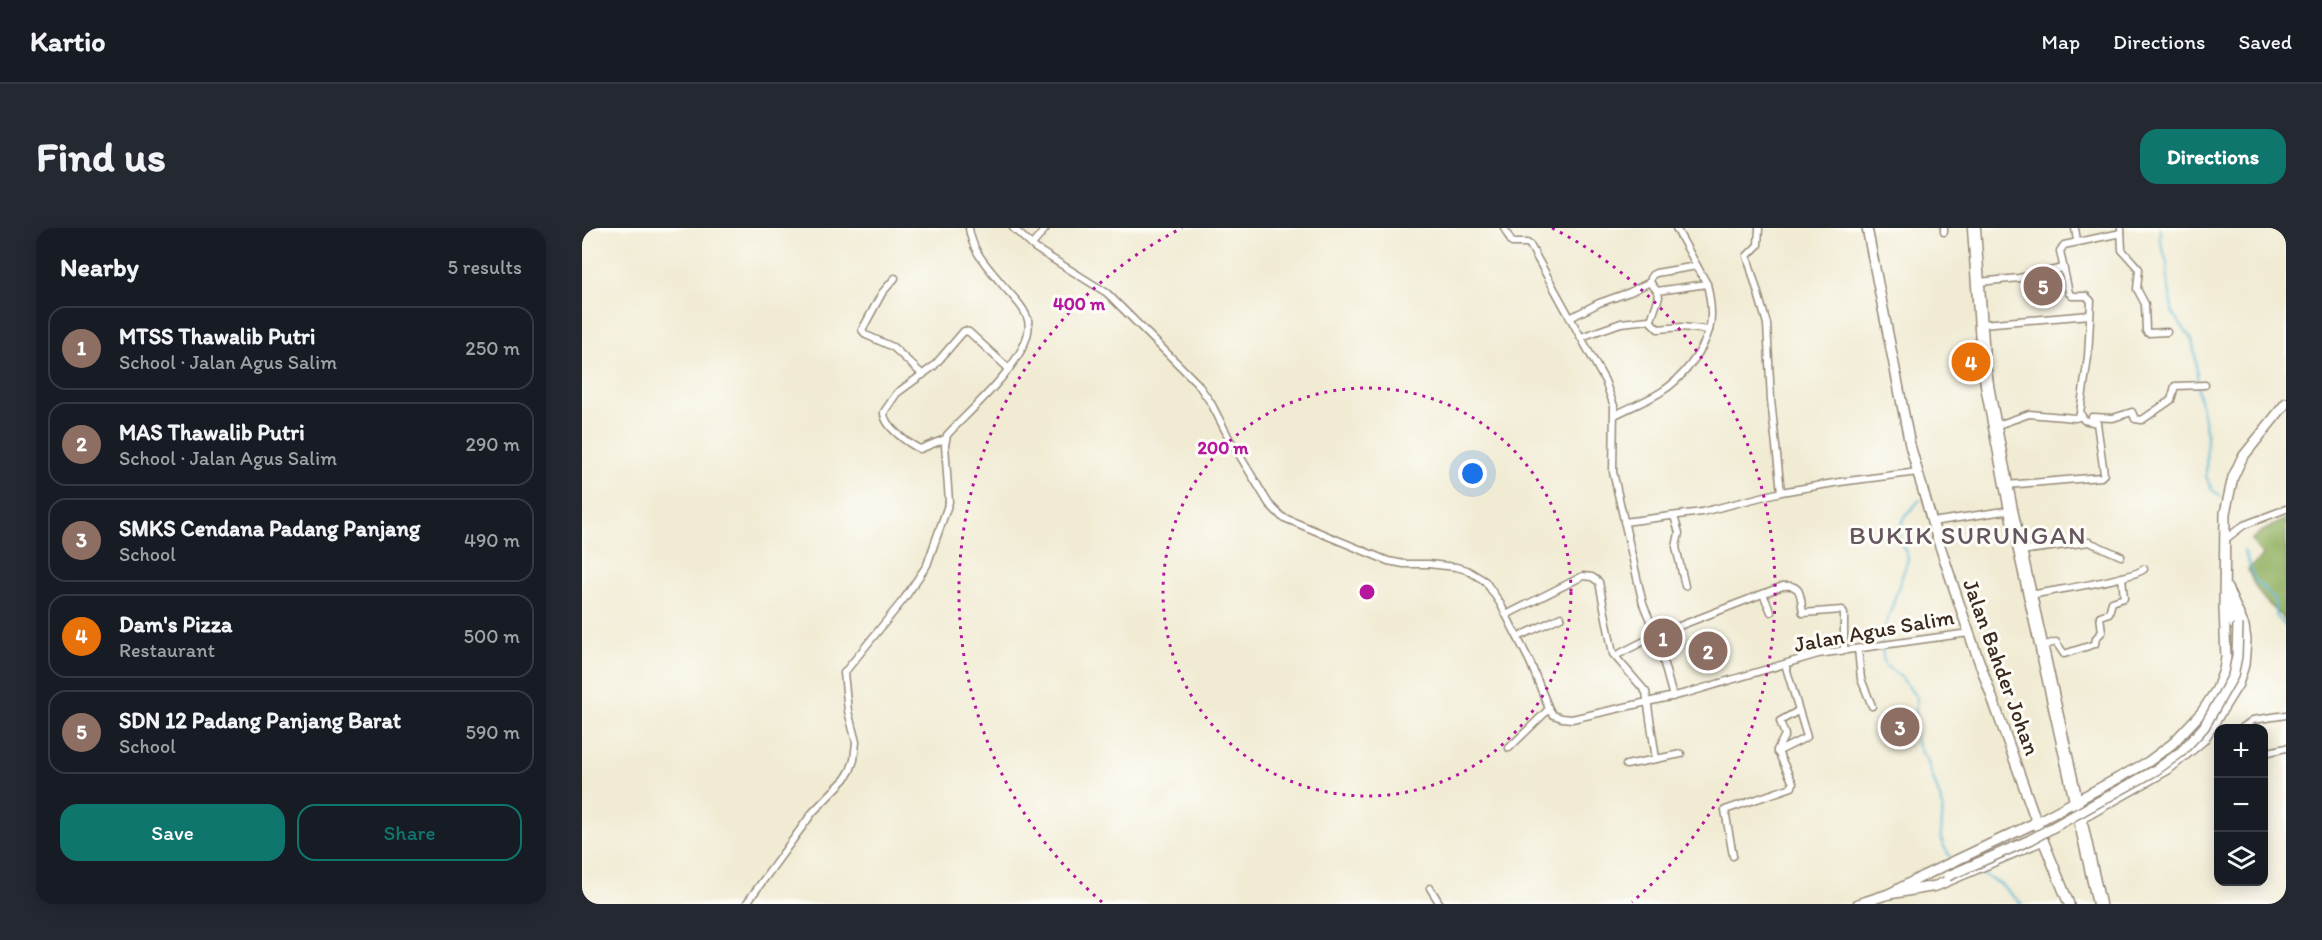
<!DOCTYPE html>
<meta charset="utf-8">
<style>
:root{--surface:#171b24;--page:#242831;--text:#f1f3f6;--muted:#9ea1a6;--line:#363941;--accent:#0f766e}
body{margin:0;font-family:Itim,sans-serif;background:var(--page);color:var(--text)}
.controls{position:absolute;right:18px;bottom:18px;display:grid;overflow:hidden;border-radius:12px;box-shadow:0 3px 15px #0003}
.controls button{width:54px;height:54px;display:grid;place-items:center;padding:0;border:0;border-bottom:2px solid var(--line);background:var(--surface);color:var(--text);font:30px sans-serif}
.you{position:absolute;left:891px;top:246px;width:21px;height:21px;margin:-15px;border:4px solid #fff;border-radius:50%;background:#1a73e8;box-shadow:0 0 0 9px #1a73e833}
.badge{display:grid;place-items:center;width:39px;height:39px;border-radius:50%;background:var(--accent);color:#fff;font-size:20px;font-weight:700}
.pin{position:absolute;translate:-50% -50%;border:3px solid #fff;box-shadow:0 2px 6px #0006}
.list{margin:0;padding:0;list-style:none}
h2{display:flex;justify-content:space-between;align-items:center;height:78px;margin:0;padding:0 24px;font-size:26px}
h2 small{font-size:20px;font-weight:400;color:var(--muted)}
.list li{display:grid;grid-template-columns:39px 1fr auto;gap:18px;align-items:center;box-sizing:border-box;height:84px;margin:0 12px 12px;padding:0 12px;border:2px solid var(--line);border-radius:18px}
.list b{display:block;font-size:22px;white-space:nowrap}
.list p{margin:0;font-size:20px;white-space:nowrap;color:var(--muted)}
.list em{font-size:20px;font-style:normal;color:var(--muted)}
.actions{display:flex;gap:12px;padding:18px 24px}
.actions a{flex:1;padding:14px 0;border:2px solid var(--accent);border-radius:18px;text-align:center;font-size:21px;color:var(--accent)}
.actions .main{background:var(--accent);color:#fff}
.icon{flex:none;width:33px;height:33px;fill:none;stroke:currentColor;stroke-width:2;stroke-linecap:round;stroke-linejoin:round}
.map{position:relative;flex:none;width:1704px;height:676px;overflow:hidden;border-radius:18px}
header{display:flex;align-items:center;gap:36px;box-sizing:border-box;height:84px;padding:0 30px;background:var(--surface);border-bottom:2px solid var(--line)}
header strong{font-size:28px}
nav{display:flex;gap:33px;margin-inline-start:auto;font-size:21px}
.intro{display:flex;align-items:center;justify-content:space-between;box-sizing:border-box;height:144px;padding:0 36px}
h1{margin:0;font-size:42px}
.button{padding:15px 27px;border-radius:18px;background:var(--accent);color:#fff;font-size:21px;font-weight:700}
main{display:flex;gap:36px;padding:0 36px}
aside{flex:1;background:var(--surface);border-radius:18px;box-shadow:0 3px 15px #0003}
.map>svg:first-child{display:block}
.forest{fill:#92b062;stroke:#666d40;stroke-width:1.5}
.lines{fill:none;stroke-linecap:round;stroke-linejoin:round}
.stream{stroke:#52b4d0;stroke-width:2}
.street-casing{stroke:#968a78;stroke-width:9}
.secondary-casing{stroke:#968a78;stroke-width:12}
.highway-casing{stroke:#968a78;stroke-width:15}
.street{stroke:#fff;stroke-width:6}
.secondary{stroke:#fff;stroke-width:9}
.highway{stroke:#fff;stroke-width:12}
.secondary-bridge-casing{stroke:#968a78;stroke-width:12;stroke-linecap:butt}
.secondary-bridge{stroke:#fff;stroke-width:9}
.ring{fill:none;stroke:#b5179e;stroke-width:3;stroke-dasharray:3 6}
.labels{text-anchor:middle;stroke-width:6;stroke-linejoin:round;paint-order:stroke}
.street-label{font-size:22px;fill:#3b2a1e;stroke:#fdfcf7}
.quarter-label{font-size:26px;letter-spacing:1.5px;fill:#65565f;stroke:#fdfcf7}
.centre{fill:#b5179e;stroke:#fdfcf7;stroke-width:3}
.ring-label{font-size:18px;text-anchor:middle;font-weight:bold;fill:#b5179e;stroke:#fdfcf7;stroke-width:6;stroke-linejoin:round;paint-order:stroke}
</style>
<header>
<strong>Kartio</strong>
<nav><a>Map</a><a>Directions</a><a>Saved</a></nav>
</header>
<div class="intro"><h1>Find us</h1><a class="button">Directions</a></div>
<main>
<aside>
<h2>Nearby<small>5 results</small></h2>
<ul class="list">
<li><span class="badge" style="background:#8d6e63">1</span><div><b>MTSS Thawalib Putri</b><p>School · Jalan Agus Salim</p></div><em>250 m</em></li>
<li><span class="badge" style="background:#8d6e63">2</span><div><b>MAS Thawalib Putri</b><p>School · Jalan Agus Salim</p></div><em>290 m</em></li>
<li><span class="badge" style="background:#8d6e63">3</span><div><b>SMKS Cendana Padang Panjang</b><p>School</p></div><em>490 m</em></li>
<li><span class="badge" style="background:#e8710a">4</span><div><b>Dam's Pizza</b><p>Restaurant</p></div><em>500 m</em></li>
<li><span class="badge" style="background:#8d6e63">5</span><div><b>SDN 12 Padang Panjang Barat</b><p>School</p></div><em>590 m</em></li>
</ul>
<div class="actions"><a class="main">Save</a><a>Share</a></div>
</aside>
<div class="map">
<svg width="1704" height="676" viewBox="0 0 1704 676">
<rect width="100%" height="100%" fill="#fdfcf7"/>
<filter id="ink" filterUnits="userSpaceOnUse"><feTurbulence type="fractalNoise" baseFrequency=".0167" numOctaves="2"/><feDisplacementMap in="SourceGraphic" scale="12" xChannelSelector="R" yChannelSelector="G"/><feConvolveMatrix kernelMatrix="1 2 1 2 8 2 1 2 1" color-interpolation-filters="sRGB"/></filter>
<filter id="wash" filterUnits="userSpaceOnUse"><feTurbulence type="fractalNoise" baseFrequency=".008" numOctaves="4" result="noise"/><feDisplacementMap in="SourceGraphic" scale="24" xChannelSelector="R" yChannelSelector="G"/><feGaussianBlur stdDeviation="1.35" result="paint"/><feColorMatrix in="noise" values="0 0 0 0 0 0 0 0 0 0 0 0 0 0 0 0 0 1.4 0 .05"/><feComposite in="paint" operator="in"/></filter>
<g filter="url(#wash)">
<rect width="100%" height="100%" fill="#f1ebd3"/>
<path class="forest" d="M1704 291V393C1685 375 1674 366 1666 341L1681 328 1669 312 1679 304Z"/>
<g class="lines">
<g class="stream">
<polyline points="1578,0 1578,11 1585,35 1586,54 1591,86 1610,112 1614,132 1616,162 1625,206 1624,248 1630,262 1639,268"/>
<path d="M1338 272C1329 281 1312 298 1318 313 1321 320 1325 324 1326 331L1299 411 1301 430 1304 438 1319 449 1335 470 1331 499 1336 518 1345 532 1361 579 1359 606 1361 617 1369 630"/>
<polyline points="1662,323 1673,352 1692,371 1694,389 1704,398"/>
<polyline points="1397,644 1418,656 1440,676"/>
</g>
</g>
</g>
<g filter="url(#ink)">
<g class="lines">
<defs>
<g id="street">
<polyline points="431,0 453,20 525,65 615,155 629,175 647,210 687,276 700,289 806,333 822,336 846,336 874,339 885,342 903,353 918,375 948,434 967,481 971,487 980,490 990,491 1105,465 1236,426 1387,405"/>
<polyline points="922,0 930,15 945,15 948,17 1023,153 1032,178 1031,244 1061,376 1074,407 1091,469"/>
<polyline points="1177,0 1176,17 1165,28 1185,96 1189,172 1199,264"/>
<polyline points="1362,0 1362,4"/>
<polyline points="1493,0 1495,13"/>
<polyline points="1539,0 1540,22 1557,41 1555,61 1563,76 1564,103 1566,105 1585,104"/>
<polyline points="450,17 464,0"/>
<polyline points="1115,38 1074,45 1070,47 1068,54 1075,63 1125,56"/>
<polyline points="313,50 300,65 280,102 284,107 311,119 341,147"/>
<polyline points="1397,54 1437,50 1481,40"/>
<polyline points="988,90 1017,75 1048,64 1068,54"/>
<polyline points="1069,92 1077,69 1075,63"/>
<polyline points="1400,96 1508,87"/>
<polyline points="999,109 1039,95 1067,92 1076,101 1100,99 1127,102"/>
<path d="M1033 187C1048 179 1065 173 1079 164 1099 152 1121 124 1127 102 1131 89 1128 69 1125 56L1094 0"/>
<polyline points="1510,189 1531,190 1550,184 1553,191 1560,192 1589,172 1593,158 1623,157"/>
<polyline points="1413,198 1447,186 1493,190 1500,188"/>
<path d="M363 211 338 221C327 216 301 198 302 184L315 165 352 138 382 103 387 104 427 141"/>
<polyline points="1425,257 1519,249 1522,246 1515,195 1502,192 1498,185 1506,129 1509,73 1504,68 1490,68 1487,65 1478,23 1482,17 1539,5"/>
<polyline points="1092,288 1097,305 1094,319 1103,358"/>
<polyline points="1042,294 1120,284 1199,264 1258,254 1336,244"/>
<polyline points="1350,294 1429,282"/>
<polyline points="1645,310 1662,297 1704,281"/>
<polyline points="1438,323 1507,314 1539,328"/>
<polyline points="1181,366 1189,384"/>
<path d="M1448 367C1468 363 1551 351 1562 341"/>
<polyline points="924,387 1001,348 1010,349 1017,354 1031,426 1064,464 1074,531"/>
<polyline points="936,409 979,389"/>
<polyline points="1460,418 1474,414 1482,426 1513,416 1514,410 1520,404 1518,388 1527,385 1530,374 1542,370 1540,349"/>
<polyline points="1276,421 1279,451 1290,478"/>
<path d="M1033 428 1074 407 1201 358C1221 355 1218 370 1221 385L1260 382 1262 386V422"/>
<polyline points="1660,500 1671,492 1704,487"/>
<polyline points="927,520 967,481"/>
<polyline points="1195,524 1225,509 1203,436"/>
<polyline points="1682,525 1704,520"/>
<polyline points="1044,537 1099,526"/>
<polyline points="1151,628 1143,582 1210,559 1211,555 1195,522 1203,507 1198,493 1216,483"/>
<polyline points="848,660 858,676"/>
<path d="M164 676 231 584 263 551 268 543 272 532 274 514 266 483 262 445 322 371 345 337 367 274 363 217 365 207C387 183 454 126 446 92 442 78 428 66 419 55 404 37 390 23 387 0"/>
</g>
<g id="secondary">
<polyline points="1285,0 1328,217 1350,294 1387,405 1461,612 1487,676"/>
<polyline points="1646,371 1652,397"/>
<polyline points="1498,591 1586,541 1621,512 1656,456 1662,437 1664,412 1662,398 1645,360"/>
<polyline points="1307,666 1341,648 1455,594 1566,534 1590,516 1620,484 1635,461 1642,442 1644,430 1642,379 1643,285 1651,249 1660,230 1704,175"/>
<polyline points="1276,676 1307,666 1354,658 1461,612"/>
</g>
<polyline id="highway" points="1392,0 1401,129 1406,163 1429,282 1517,676"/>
</defs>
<use href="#street" class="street-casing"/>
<use href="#secondary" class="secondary-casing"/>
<use href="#highway" class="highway-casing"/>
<use href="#street" class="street"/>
<use href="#secondary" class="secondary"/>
<use href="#highway" class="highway"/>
<defs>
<polyline id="secondary-bridge" points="1366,648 1448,612 1574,542 1599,524 1622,499 1651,448 1655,428 1656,396"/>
</defs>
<use href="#secondary-bridge" class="secondary-bridge-casing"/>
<use href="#secondary-bridge" class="secondary-bridge"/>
</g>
</g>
<g class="ring">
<circle cx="785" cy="364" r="204"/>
<path d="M520 674A408 408 0 0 1 600 0M970 0A408 408 0 0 1 1050 674"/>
</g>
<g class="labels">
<g class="street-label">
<text transform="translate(1292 402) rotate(-10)" y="8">Jalan Agus Salim</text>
<text transform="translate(1420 439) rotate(70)" y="8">Jalan Bahder Johan</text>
</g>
<g class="quarter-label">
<text x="1386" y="316">BUKIK SURUNGAN</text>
</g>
</g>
<circle cx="785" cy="364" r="9" class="centre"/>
<g class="ring-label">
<text x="497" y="82">400 m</text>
<text x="641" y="226">200 m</text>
</g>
</svg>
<div class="controls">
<button>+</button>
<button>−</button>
<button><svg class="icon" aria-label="layers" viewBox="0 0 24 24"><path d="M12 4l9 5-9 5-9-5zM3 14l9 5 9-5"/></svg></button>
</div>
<div class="you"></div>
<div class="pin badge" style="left:1081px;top:410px;background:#8d6e63">1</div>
<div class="pin badge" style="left:1126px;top:423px;background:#8d6e63">2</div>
<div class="pin badge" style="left:1318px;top:499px;background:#8d6e63">3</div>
<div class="pin badge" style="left:1389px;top:134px;background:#e8710a">4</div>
<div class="pin badge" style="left:1461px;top:58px;background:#8d6e63">5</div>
</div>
</main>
